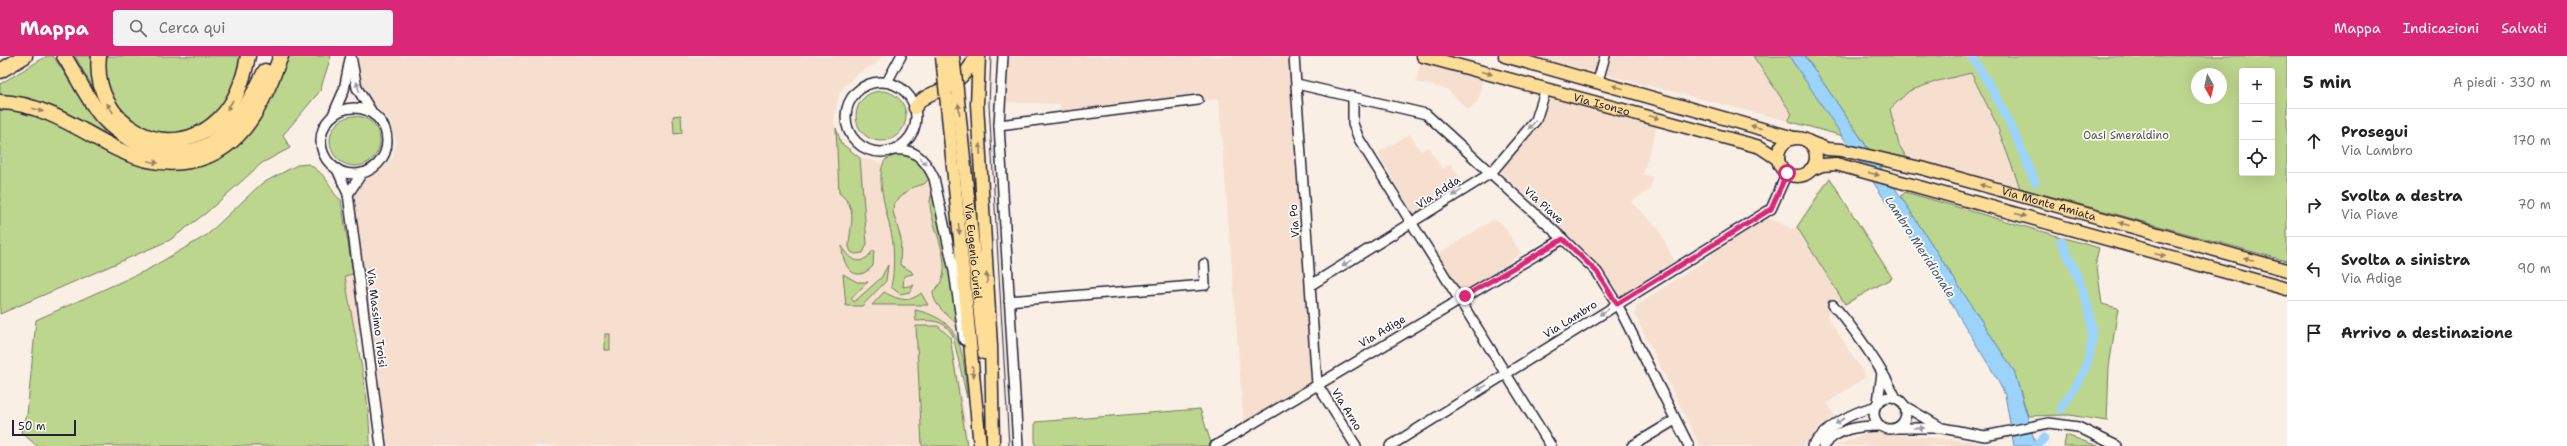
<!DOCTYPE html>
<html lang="it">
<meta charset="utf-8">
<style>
:root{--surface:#fff;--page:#f2f2f2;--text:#222;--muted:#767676;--line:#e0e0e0;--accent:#db2777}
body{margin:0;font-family:"Shantell Sans",sans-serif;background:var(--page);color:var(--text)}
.controls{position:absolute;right:12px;top:12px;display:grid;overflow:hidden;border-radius:4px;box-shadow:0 4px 16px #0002}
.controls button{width:36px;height:36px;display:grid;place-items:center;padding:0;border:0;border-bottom:1px solid var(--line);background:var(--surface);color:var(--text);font:20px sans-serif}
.compass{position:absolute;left:2191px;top:12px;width:36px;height:36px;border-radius:50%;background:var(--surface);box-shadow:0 4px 16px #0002;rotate:172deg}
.scale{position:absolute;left:12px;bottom:10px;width:64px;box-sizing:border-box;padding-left:4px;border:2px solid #22223b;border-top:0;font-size:11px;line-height:14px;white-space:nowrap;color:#22223b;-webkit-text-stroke:3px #fdfcf7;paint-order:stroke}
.stop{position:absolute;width:12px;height:12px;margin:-9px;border:3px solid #db2777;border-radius:50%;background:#fff}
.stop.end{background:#db2777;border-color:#fff;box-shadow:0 1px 4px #0008}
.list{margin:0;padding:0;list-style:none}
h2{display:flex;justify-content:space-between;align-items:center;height:52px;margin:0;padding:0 16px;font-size:17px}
h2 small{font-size:13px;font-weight:400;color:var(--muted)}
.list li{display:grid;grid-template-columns:26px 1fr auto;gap:12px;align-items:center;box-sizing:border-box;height:64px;padding:0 16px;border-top:1px solid var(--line)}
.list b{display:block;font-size:15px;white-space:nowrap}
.list p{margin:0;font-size:13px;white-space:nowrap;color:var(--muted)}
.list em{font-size:13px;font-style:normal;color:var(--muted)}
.icon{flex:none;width:22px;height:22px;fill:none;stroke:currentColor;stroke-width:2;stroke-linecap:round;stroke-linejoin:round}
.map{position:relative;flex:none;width:2287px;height:390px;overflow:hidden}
header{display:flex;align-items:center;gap:24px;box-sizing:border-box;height:56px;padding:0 20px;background:var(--accent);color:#fff}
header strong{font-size:19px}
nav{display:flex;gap:22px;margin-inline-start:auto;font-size:14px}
.search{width:280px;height:36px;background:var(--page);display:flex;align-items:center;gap:10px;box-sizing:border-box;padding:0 14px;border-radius:4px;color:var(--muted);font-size:15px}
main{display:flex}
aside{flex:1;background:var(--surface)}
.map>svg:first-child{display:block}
.built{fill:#f6dfcf}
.green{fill:#bdd68d;stroke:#707c64;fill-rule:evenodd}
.water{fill:#9cd3fb;stroke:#6b8cae}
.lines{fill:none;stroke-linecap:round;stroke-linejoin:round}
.canal{stroke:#9cd3fb;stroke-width:9}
.minor-casing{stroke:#22223b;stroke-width:12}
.major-casing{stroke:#22223b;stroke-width:15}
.highway-casing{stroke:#22223b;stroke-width:17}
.minor{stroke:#fdfcf7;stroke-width:9}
.major{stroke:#fedd96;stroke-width:12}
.highway{stroke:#fedd96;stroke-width:14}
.tram{stroke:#22223b;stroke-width:1}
.major-bridge-casing{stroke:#22223b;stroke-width:15;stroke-linecap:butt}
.major-bridge{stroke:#fedd96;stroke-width:12}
.oneway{fill:#908068}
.oneway2{fill:#9a9aa2}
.route{stroke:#db2777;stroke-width:5}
.labels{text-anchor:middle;stroke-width:3.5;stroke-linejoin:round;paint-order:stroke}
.street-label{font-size:11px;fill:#22223b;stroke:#fdfcf7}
.park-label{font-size:11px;fill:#505854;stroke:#fdfcf7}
.water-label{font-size:12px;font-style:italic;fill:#475775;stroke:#fdfcf7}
</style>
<header>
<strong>Mappa</strong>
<div class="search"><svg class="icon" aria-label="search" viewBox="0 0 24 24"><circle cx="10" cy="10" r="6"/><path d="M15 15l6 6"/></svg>Cerca qui</div>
<nav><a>Mappa</a><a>Indicazioni</a><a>Salvati</a></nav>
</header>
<main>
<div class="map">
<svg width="2287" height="390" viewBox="0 0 2287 390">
<rect width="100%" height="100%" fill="#faefe5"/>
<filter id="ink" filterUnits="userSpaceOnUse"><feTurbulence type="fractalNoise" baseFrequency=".025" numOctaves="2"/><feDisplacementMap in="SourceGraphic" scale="8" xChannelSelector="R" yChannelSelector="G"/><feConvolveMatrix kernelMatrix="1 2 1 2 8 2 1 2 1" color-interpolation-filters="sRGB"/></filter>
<g filter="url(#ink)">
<g class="built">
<polygon points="358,0 882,0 877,7 854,20 839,37 834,64 841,87 858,101 882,107 893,99 905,99 921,111 934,135 958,270 951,280 965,360 968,390 383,390 371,286 353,276 345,219 362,217 352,143 361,127 386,109 393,101 396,86 389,64 374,48 360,26"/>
<polygon points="1003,0 1294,0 1317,328 1244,372 1219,43 1062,61 1060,48 999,46"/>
<polygon points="1422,0 1485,16 1478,45 1468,54 1447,33 1416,26"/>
<polygon points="1531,0 1753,0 1792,58 1788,65"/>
<polygon points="1971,17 1996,67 2020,132 1907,102 1899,89 1890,54 1909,35 1938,25"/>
<polygon points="1549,41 1657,70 1643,118 1653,121 1650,134 1631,146 1659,173 1674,205 1620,241 1600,210 1499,115 1540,68"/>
<polygon points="1410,78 1420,95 1428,91 1442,113 1451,108 1464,128 1414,159 1378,97"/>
<polygon points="1829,120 1894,222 1844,250 1836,242 1827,260 1866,321 1827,347 1835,360 1822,369 1803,390 1700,390 1635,259 1636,250 1712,200 1709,194 1764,160 1794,173"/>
<polygon points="1493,164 1501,166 1521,197 1459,244 1433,201"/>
<polygon points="1868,376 1980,386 1980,390 1835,390"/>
</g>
<g class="green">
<polygon points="47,0 53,0 111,86 0,44 0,28"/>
<polygon points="75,0 93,0 99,43"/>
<polygon points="104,0 242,0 231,42 212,63 195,73 172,77 150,75 126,62 106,33"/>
<polygon points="285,0 331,0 320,35 283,79 290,92 262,107 206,157 170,184 0,258 0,52 34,58 185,111"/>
<polygon points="1753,0 1789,0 1843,80 1788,65 1792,58"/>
<path d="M1805 0H2287V205L2020 132 1996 67 1971 17 1938 25 1909 35 1890 53 1899 89 1907 102 1870 95ZM2242 15H2272V117H2242ZM2197 18H2221V42H2197Z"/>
<circle cx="881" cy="60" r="25"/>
<polygon points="681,59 682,77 674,78 673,60"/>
<circle cx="355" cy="85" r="25"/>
<path d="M836 72 841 87 860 102 867 188 863 197 855 198 851 196 849 191C849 170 860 153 839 137Z"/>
<path d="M900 98C913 100 927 108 929 123L924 128 911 132 894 147 893 156 901 183 900 209 911 215 913 218 904 220 903 231 914 229 910 236 900 238 891 231C894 217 894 203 893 188 891 166 872 120 886 103Z"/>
<path d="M309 108C316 113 323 118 328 126 333 134 333 138 341 144L353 218 345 220C353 277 370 332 370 390H37L21 376 27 359 36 264 147 214 207 179 261 128 297 109Z"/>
<polygon points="1830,122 1892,222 1845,248 1797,171"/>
<path d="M934 136 959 268 958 269C948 259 933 250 933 235 965 213 916 151 934 136Z"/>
<polygon points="1905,136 2099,192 2096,204 2102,248 2118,252 2109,311 2107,365 2069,359 2028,360 2014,315 1901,141"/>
<path d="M842 190C846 199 855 210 866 202 870 200 871 195 874 194L873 210C854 230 842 209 842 190Z"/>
<polygon points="888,209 886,225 862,250 846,250 843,218 857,226 868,226 851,242 854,246 881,222"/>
<path d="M884 236C897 243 908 248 921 237L928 249H872Z"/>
<path d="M915 254C965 264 963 300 967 342L953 280C945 264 933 264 916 265Z"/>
<polygon points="916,270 938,270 950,281 967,390 922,390"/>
<rect x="605" y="278" width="5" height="16"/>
<polygon points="1200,353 1212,390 1035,390 1035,366"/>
<polygon points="2066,379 2098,390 2064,390"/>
</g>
<polygon class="water" points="1789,0 1805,0 1901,141 2014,315 2036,390 2014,390 2005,339 1996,321 1923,201"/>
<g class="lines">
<g class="canal">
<path d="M1971 0C1999 39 2017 82 2035 126"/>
<path d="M2061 353C2069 339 2080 325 2086 310 2103 268 2079 223 2061 185"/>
<polyline points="2036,390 2044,382"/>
</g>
<defs>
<g id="minor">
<polyline points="351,0 357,32 373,58"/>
<polyline points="1003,0 999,69 1018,390"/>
<polyline points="1294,0 1317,328 1356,390"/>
<polyline points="1598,25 1605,0"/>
<polyline points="887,26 901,0"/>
<circle cx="881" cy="61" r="35"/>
<polyline points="1297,28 1426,58 1563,183 1597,216 1617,248 1689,390"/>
<polyline points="1353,41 1353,68 1359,83 1551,390"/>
<circle cx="354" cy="85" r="33"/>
<polyline points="333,59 344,34 350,3"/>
<polyline points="999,69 1198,44"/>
<path d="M888 95C912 90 924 101 934 122L954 215 964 284"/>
<polyline points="337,113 348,138 381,390"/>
<polyline points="348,138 362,117"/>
<polyline points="1311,229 1491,117 1536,64 1546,33"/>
<polyline points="1009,245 1205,229 1204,208"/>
<path d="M1833 249C1854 272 1883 314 1896 342"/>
<circle cx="1890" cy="357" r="16"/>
<polyline points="1878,346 1882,317"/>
<polyline points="1906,351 1940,371"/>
<polyline points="1897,372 1942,372 1985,380 2049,367 2078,371 2117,390"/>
<polyline points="1215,390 1563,183"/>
<polyline points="1390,390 1771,153 1787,117"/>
<polyline points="1632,390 1675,364"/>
<path d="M1812 390C1829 370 1849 357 1874 351"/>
<path d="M1823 390C1838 372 1858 370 1880 370"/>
</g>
<g id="major">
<polyline points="979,0 977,48 991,290 993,387"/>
<path id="s1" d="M1423 0 1760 91 1778 103"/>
<polyline points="1505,0 1794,82"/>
<path id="s2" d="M957 34 984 297"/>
<polyline points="946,39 980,390"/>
<path d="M915 52C924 37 938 37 951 29 962 22 971 11 975 0"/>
<circle cx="1797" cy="101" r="19"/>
<path id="s3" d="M1809 86 1827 93 1842 94 1925 113 2287 214"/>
<polyline points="1810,114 1822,109 1836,108 2287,233"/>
</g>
<g id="highway">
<path d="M64 0C77 20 88 45 103 62 132 93 185 112 220 80 241 61 254 39 265 15"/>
<path d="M99 0C91 68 168 113 219 63 236 47 244 22 248 0"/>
<polyline points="0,15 25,0"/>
<path d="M0 46C43 47 80 74 117 93 166 117 219 111 251 63 264 44 272 22 281 0"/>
</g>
</defs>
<use href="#minor" class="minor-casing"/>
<use href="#major" class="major-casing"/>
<use href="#highway" class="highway-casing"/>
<use href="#minor" class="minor"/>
<use href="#major" class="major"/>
<use href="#highway" class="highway"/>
<polyline class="tram" points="991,0 989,49 1009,390"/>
<defs>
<g id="major-bridge">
<polyline points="953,0 957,34"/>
<polyline points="942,1 946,39"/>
</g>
</defs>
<use href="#major-bridge" class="major-bridge-casing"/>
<use href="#major-bridge" class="major-bridge"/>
</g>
<defs><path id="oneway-solid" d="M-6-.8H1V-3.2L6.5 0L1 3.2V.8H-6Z"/></defs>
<g class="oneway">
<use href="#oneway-solid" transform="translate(1487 17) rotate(15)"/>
<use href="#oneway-solid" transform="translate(1618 31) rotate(-164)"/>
<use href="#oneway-solid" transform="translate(230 49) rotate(121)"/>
<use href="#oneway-solid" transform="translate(110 52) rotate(-123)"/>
<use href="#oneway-solid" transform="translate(959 53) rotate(-96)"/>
<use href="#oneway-solid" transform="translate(38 54) rotate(17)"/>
<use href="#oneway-solid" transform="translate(1654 61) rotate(15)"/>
<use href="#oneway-solid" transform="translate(1756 71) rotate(-164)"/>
<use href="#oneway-solid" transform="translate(980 93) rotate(-93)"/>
<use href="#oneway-solid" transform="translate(153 106) rotate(12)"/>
<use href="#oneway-solid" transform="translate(1874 118) rotate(15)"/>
<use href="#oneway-solid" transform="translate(1985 130) rotate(-164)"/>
<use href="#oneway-solid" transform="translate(2021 159) rotate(16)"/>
<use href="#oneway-solid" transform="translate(2124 168) rotate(-164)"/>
<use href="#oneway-solid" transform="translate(959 173) rotate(84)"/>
<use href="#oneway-solid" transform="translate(2160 199) rotate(15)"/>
<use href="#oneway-solid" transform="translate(2249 203) rotate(-164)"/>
<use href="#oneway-solid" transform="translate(987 222) rotate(-93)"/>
<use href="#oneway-solid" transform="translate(973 316) rotate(85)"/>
</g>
<g class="oneway2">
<use href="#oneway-solid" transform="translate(358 31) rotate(-107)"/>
<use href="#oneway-solid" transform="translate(1532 69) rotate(130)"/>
<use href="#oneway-solid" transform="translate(923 105) rotate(45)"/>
<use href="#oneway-solid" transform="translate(1457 137) rotate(146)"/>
<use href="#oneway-solid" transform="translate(1347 207) rotate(149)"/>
<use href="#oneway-solid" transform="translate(1604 256) rotate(148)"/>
<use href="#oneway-solid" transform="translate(1482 332) rotate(148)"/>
<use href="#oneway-solid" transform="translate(1840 365) rotate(147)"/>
<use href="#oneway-solid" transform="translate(1919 372)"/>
</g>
</g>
<g class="lines" filter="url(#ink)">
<polyline class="route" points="1465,240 1563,183 1597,216 1617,248 1771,153 1787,117"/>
</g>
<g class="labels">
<g class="street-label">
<text dy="4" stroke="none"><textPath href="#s1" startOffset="185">Via Isonzo</textPath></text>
<text transform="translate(1438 136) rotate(-33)" y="4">Via Adda</text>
<text dy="4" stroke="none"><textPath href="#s3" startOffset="248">Via Monte Amiata</textPath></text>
<text transform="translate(1544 149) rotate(42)" y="4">Via Piave</text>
<text transform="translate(1294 165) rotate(-94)" y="4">Via Po</text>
<text dy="4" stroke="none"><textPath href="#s2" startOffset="162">Via Eugenio Curiel</textPath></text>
<text transform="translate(377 262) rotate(83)" y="4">Via Massimo Troisi</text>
<text transform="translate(1570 263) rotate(-32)" y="4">Via Lambro</text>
<text transform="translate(1382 275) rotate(-31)" y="4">Via Adige</text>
<text transform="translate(1347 353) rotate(58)" y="4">Via Arno</text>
</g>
<g class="park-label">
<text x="2126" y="83">Oasi Smeraldino</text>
</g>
<g class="water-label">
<text transform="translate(1920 191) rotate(57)" y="4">Lambro Meridionale</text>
</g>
</g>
</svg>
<div class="controls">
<button>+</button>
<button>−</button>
<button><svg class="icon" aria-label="locate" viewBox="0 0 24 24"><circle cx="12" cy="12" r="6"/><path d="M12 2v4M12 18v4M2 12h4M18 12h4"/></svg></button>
</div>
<svg class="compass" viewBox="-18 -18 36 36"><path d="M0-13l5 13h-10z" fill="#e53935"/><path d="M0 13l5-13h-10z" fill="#767676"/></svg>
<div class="scale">50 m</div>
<div class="stop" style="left:1787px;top:117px"></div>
<div class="stop end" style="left:1465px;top:240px"></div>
</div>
<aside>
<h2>5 min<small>A piedi · 330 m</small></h2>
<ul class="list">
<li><svg class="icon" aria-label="ahead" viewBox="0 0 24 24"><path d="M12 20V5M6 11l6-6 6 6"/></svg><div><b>Prosegui</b><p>Via Lambro</p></div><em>170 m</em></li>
<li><svg class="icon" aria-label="right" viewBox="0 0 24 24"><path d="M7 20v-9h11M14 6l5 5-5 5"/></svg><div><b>Svolta a destra</b><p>Via Piave</p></div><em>70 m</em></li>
<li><svg class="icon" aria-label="left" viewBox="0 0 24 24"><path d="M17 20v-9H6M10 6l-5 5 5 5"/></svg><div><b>Svolta a sinistra</b><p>Via Adige</p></div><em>90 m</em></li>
<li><svg class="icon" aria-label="arrive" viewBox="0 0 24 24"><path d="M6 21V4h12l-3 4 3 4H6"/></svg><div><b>Arrivo a destinazione</b></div></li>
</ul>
</aside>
</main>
